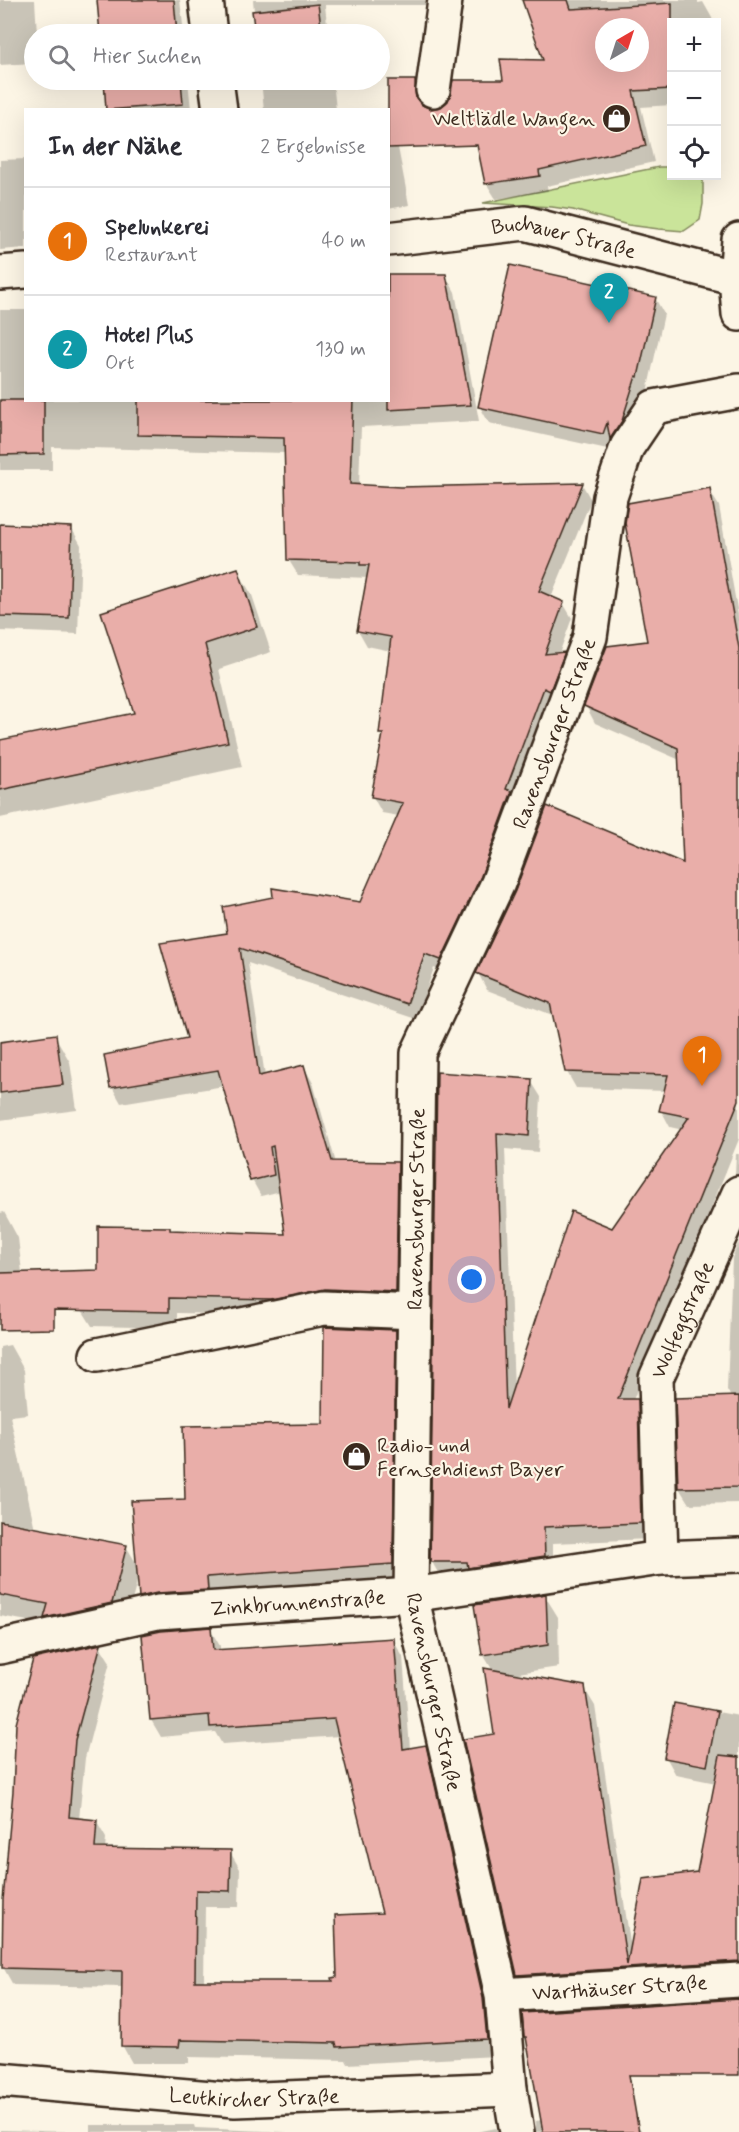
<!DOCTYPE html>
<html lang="de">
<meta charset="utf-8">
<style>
:root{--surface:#fff;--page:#f2f2f3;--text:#2b2b33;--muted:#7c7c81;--line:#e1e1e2;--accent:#0b8043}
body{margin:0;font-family:Mynerve,sans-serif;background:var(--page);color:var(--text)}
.controls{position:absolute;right:18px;top:18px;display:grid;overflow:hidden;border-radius:0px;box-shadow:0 6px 24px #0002}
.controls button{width:54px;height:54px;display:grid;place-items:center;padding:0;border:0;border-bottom:2px solid var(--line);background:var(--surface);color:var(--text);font:30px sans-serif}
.compass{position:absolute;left:595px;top:18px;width:54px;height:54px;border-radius:50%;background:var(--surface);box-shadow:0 6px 24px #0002;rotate:39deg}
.you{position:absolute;left:472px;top:1280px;width:21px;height:21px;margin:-15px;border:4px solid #fff;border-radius:50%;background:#1a73e8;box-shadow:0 0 0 9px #1a73e833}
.badge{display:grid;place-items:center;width:39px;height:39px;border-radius:50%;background:var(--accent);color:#fff;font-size:20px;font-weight:700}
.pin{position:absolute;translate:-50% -50px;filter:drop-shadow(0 2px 3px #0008)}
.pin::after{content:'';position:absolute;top:32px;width:21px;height:18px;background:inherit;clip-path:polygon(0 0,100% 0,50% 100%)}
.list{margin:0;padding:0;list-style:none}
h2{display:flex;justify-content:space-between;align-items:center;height:78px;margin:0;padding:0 24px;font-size:26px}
h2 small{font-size:20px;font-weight:400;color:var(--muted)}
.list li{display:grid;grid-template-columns:39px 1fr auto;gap:18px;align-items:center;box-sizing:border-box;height:108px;padding:0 24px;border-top:2px solid var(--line)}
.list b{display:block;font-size:22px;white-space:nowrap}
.list p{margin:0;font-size:20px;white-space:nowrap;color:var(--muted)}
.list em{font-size:20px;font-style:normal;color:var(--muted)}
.icon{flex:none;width:33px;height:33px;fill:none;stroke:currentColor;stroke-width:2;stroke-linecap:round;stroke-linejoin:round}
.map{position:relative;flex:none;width:739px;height:2132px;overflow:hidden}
.search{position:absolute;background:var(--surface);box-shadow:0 6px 24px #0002;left:24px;top:24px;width:366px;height:66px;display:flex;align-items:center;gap:15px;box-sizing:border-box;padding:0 21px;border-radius:33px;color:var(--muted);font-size:22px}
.panel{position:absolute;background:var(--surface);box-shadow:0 6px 24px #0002;left:24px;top:108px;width:366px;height:294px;border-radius:0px}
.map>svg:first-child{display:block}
.green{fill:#cae49a;stroke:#82875c;stroke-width:1.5}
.shadow{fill:#0003;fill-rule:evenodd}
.building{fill:#e9aea9;stroke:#3b2a1e;stroke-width:1.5;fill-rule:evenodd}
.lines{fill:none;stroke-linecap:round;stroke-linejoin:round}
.minor-casing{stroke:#3b2a1e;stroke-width:38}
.minor{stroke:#fcf5e5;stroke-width:33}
.labels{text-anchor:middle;stroke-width:4.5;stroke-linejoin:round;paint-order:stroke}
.poi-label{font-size:21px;fill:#3b2a1e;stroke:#fcf5e5;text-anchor:end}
.street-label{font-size:21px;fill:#3b2a1e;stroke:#fcf5e5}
</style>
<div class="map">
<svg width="739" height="2132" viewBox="0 0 739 2132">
<rect width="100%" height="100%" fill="#fcf5e5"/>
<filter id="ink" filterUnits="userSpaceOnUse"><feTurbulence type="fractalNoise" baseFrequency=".0167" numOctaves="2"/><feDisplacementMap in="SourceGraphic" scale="12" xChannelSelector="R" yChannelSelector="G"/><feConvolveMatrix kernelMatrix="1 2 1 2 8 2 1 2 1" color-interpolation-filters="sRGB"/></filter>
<g filter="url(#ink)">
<polygon class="green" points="659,167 671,167 672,176 703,176 703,204 700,220 684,231 659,229 628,225 573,210 552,207 483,203"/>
<g class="shadow">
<polygon points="0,0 35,0 37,34 34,34 34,63 0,65"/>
<polygon points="99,0 180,0 184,34 102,34"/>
<polygon points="253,0 426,0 426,5 325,5 328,34 256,34"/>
<path d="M524 0H698V3L703 2 712 18 713 22H672V105L641 107 654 162 547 186 548 191 496 199 486 183 545 61ZM604 27H640V63H604Z"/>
<polygon points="716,75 718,102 716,102"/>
<polygon points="105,80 188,80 191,110 108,110"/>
<polygon points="261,80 333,80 336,110 264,110"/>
<polygon points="388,125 396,137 409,205 388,209"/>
<polygon points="26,159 26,248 0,250 0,160"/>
<polygon points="446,276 455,292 479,421 361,427 359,486 400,488 582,484 591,500 551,598 563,603 572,618 559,654 564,653 573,668 450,975 434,968 416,1019 248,963 265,1076 304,1067 313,1083 336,1163 397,1164 406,1179 404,1308 280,1315 177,1313 177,1328 92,1326 82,1310 99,1271 171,1232 286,1235 281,1191 261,1196 252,1180 224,1086 121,1103 112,1087 189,1039 229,934 361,904 399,816 382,813 373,797 384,739 380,733 391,651 367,646 358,630 368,578 298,575 288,559 286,453 52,447 52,470 0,470 0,310 26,310 26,400 388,400"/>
<polygon points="655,298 664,314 647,392 644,392 630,438 612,450 489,423 480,407"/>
<polygon points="709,490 719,506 739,620 739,1139 633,1400 637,1400 646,1417 650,1539 553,1543 553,1572 441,1578 432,1562 438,1073 531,1081 541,1097 538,1152 505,1149 514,1390 612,1230 683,1130 670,1127 661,1110 665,1091 576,1088 567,1072 555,1016 487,990 478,973 684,865 680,760 595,723 586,706 648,642"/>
<polygon points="0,526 72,529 81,545 78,634 0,631"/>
<polygon points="237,570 252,595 271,652 219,669 242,767 0,818 0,741 136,714"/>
<polygon points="55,1036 70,1062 77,1110 0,1120 0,1043"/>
<polygon points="736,1154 739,1154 739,1182 735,1175"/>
<polygon points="4,1212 18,1238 28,1323 0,1323 0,1213"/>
<polygon points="739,1242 739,1503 689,1504 679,1488 731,1397 727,1390 732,1258"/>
<polygon points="395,1331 407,1352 404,1584 152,1617 140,1597 138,1578 125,1627 50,1625 0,1616 0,1347 10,1345 24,1370 28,1414 10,1416 35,1529 126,1546 138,1566 186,1500 325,1425"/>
<polygon points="545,1596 558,1617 559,1667 511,1674 584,1688 595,1706 631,1949 698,1874 716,1783 676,1775 666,1757 675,1704 739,1716 739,1979 528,1992 518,1975 496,1735 493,1671 483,1654"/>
<polygon points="210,1629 220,1646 220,1651 393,1640 403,1657 410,1749 425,1747 435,1764 493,2017 496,2056 348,2064 346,2060 189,2057 189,2063 132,2063 122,2045 123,1987 13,1985 3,1967 100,1646 110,1662 85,1758 79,1819 96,1821 106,1838 105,1850 230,1852 240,1869 239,1907 205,1907 204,1983 334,1983 384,1915 340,1736 222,1744 215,1732 161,1737 151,1720 144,1636"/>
<polygon points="542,2120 636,2122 642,2132 536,2132 536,2121"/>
<polygon points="90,2125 195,2125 196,2128 288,2132 90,2132"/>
<polygon points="496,2128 498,2132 477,2132"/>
<polygon points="0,2130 85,2132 0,2132"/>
</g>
<g class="building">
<polygon points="97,0 174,0 177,34 100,34"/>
<path d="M522 0H568L571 9 672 3V89L633 91 646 146 539 170 540 176 485 184 477 145 388 148V80H415L416 98 422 105 431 109 441 107 448 101 453 80H503L500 59 543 60ZM604 27H640V63H604Z"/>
<polygon points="318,4 322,34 255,34 252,11"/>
<polygon points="104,80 181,80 183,104 106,110"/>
<polygon points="510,265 656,297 638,377 636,376 622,421 610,439 607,423 603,434 478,407"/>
<polygon points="388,274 446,274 471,405 388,410"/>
<polygon points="0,400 44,400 44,454 0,455"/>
<polygon points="138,400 353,400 350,484 400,487 583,483 539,591 564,602 545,654 565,652 550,691 544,688 506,789 512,791 481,876 441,960 425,954 407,1004 240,948 259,1076 304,1065 332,1161 398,1162 396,1292 325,1289 271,1300 169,1298 169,1312 54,1310 54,1329 0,1330 0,1273 98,1270 98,1226 170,1227 170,1230 285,1234 273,1146 270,1147 274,1175 250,1181 218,1070 110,1088 104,1055 187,1038 160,943 227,933 223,907 273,897 272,888 360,902 403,803 371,797 383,734 379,734 391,637 357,631 369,565 360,565 360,562 287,560 284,438 138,435"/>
<polygon points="710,488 739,648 739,1100 618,1399 638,1399 641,1523 544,1527 545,1556 468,1568 467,1562 430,1562 437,1072 532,1079 529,1136 497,1133 506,1409 571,1211 612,1228 689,1117 659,1111 668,1075 565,1072 550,1003 476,973 515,891 547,806 683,863 678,748 584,706 607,646 647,641 625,523 628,503"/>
<polygon points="0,524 72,527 69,618 0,616"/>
<polygon points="238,568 257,627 205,644 228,742 0,790 0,740 134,713 101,612"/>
<polygon points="56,1034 63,1085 0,1093 0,1042"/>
<polygon points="324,1327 396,1330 393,1564 207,1577 208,1590 157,1593 139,1597 131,1501 185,1499 183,1426 323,1424"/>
<polygon points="739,1396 739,1487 678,1488 675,1398"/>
<polygon points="0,1521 127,1545 112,1603 44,1618 48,1604 0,1595"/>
<polygon points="546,1594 548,1645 482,1655 474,1605"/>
<polygon points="211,1627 213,1650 394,1638 403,1749 426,1745 483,1998 487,2039 337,2047 336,2043 180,2040 179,2047 121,2046 122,1971 2,1968 3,1900 13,1791 16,1724 33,1659 101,1644 75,1740 69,1817 97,1820 95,1848 231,1850 230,1891 196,1890 195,1981 333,1981 332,1978 337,1977 335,1915 382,1913 334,1719 210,1727 209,1715 150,1720 142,1635 161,1631"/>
<polygon points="484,1668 585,1686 627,1965 643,1879 697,1872 720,1755 739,1757 739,1961 517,1975 463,1739 494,1734"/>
<polygon points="674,1703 718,1711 707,1766 664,1758"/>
<polygon points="739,1999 739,2075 629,2075 639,2132 543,2132 526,2037 524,2037 522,2013"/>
</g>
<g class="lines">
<defs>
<g id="minor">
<polyline points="206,0 210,34"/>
<polyline points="216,80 220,110"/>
<polyline points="433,90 445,0"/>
<path id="s1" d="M388 239 525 223 736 278"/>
<polyline points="739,240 736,278 739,314"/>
<polyline points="0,273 26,271"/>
<polyline points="97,1355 324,1308 415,1312"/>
<path id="s2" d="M661 1558 656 1378 739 1193"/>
<path id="s3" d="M0 1647 158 1612 411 1595 661 1558 739 1555"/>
<path id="s4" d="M502 1995 739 1980"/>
<path id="s5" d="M0 2080 235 2100 510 2089"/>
<path id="s6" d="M517 2132 510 2089 502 1995 411 1595 418 1053 498 883 590 637 610 497 627 447 654 407 739 391"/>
</g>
</defs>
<use href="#minor" class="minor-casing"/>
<use href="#minor" class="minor"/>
</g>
</g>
<defs>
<symbol id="shop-disc" viewBox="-11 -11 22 22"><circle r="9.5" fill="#3b2a1e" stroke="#fcf5e5"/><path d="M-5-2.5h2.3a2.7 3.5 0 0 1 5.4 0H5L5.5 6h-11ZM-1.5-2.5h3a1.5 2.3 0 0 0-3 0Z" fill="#fff"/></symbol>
</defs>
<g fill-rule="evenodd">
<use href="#shop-disc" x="600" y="102" width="33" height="33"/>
<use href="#shop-disc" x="340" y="1440" width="33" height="33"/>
</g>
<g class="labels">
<g class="poi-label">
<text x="595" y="125">Weltlädle Wangen</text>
<text x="377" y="1452" text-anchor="start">Radio- und<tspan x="377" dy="24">Fernsehdienst Bayer</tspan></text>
</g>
<g class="street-label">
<text dy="7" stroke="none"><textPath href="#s1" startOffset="178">Buchauer Straße</textPath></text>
<text dy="7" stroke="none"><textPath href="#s6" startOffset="1438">Ravensburger Straße</textPath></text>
<text dy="7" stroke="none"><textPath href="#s6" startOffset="934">Ravensburger Straße</textPath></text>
<text dy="7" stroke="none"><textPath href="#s2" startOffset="244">Wolfeggstraße</textPath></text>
<text dy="7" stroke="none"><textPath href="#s3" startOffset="302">Zinkbrunnenstraße</textPath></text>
<text transform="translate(434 1692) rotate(78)" y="7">Ravensburger Straße</text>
<text dy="7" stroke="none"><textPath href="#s4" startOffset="118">Warthäuser Straße</textPath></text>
<text dy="7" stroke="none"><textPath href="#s5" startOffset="255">Leutkircher Straße</textPath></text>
</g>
</g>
</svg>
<div class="controls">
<button>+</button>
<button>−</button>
<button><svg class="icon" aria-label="locate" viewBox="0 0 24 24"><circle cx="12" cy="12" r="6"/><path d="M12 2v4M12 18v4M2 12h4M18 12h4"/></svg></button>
</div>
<svg class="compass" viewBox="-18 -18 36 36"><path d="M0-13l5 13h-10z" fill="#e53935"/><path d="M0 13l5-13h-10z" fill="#7c7c81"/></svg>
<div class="you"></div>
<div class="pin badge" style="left:702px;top:1086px;background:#e8710a">1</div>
<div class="pin badge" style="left:609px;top:323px;background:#0f9aa8">2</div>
<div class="search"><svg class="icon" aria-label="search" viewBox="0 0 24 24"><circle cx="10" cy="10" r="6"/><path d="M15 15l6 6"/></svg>Hier suchen</div>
<section class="panel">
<h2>In der Nähe<small>2 Ergebnisse</small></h2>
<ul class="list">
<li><span class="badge" style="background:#e8710a">1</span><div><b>Spelunkerei</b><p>Restaurant</p></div><em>40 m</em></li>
<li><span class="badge" style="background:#0f9aa8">2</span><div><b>Hotel Plus</b><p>Ort</p></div><em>130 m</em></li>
</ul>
</section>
</div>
